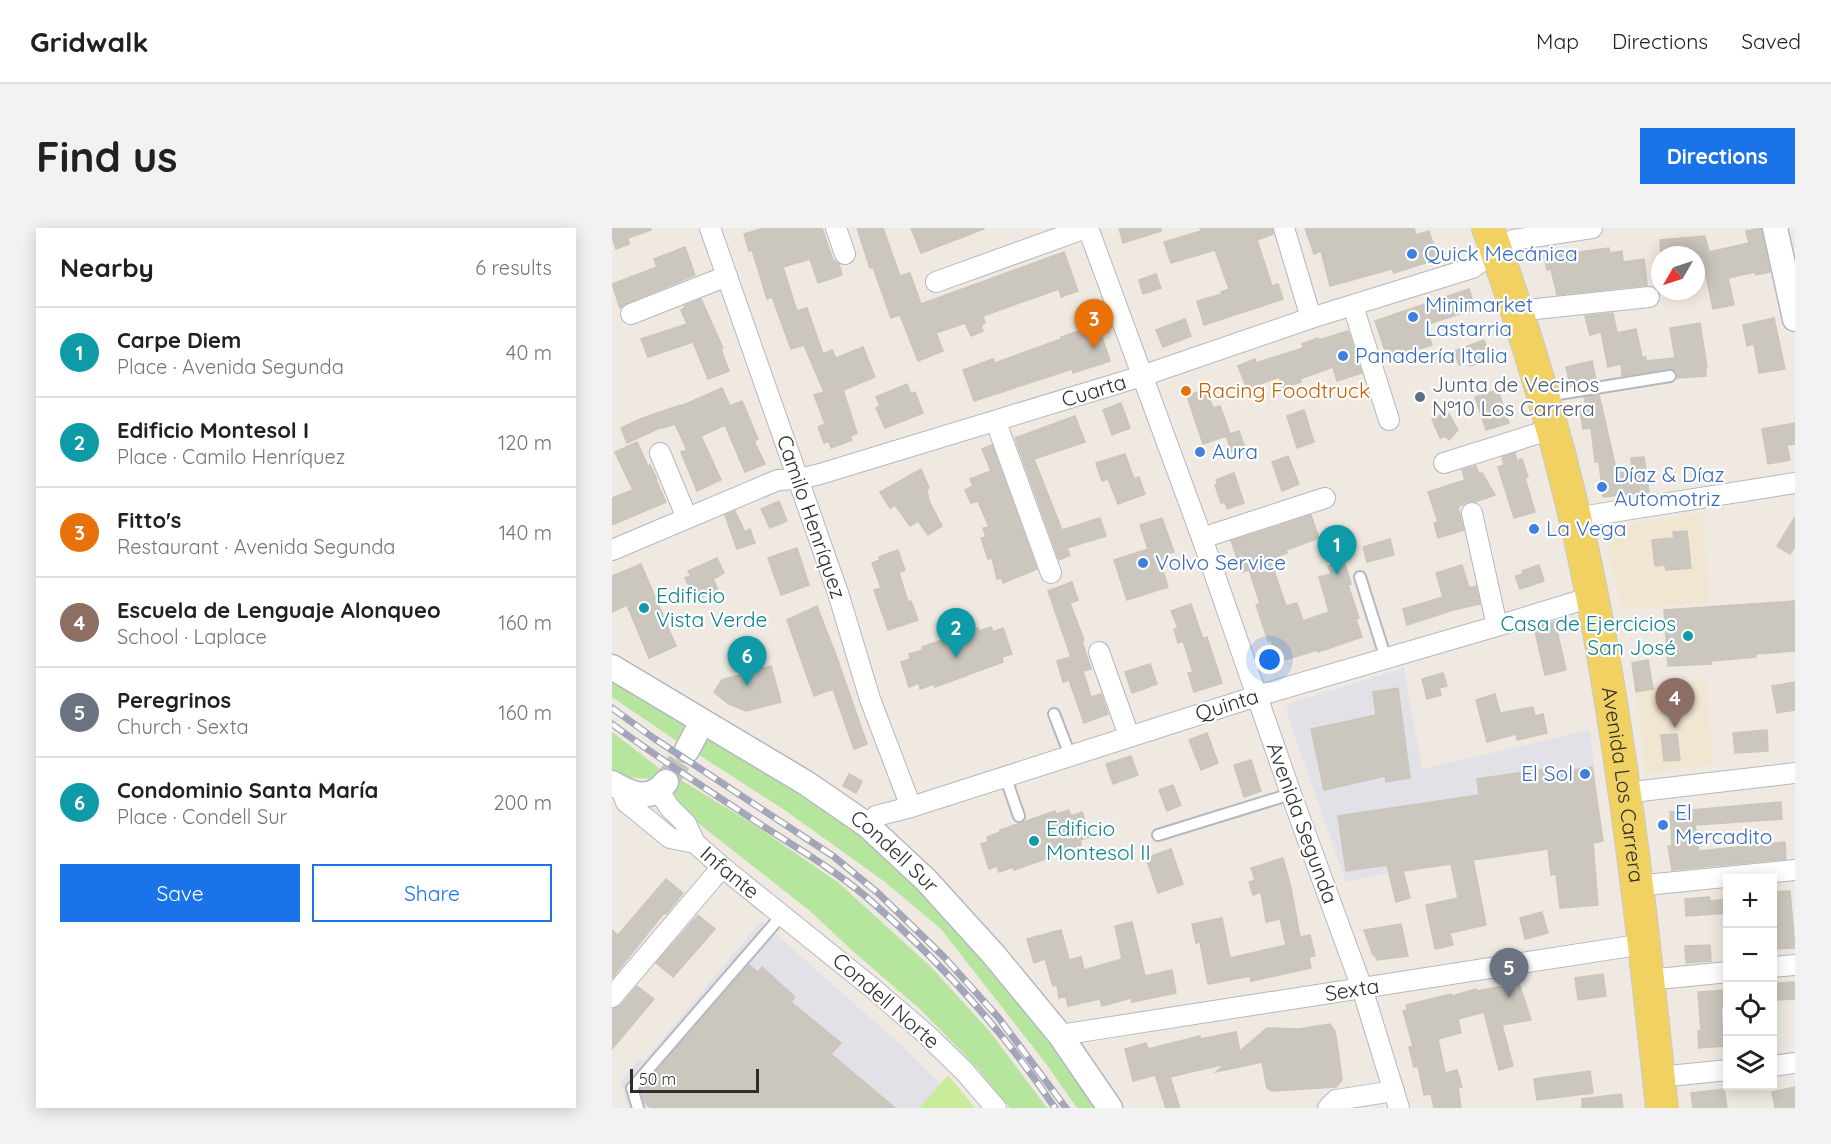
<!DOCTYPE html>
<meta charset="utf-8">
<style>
:root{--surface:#fff;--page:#f2f2f2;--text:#202124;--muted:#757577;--line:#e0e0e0;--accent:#1a73e8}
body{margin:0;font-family:Quicksand,sans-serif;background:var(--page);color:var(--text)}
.controls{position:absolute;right:18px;bottom:18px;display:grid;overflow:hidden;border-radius:0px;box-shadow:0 3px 15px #0003}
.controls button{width:54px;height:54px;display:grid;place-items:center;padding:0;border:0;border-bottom:2px solid var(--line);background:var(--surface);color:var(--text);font:30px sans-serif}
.compass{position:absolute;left:1039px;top:18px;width:54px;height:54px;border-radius:50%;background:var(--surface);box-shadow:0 3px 15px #0003;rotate:231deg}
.scale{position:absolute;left:18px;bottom:15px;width:129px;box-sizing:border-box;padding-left:6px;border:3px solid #2e2e2e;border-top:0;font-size:16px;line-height:21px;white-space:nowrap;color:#2e2e2e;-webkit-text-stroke:4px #fff;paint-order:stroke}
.you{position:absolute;left:658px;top:432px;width:21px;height:21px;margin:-15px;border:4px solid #fff;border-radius:50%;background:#1a73e8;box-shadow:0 0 0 9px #1a73e833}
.badge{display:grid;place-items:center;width:39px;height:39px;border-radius:50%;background:var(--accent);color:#fff;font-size:20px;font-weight:700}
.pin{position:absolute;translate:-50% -50px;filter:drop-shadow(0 2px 3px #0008)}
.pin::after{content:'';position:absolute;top:32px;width:21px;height:18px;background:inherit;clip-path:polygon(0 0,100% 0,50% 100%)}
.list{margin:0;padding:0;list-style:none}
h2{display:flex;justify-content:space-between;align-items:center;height:78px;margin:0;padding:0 24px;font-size:26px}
h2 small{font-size:20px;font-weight:400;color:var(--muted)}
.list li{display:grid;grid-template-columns:39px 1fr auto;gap:18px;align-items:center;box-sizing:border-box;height:90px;padding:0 24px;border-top:2px solid var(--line)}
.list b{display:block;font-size:22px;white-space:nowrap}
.list p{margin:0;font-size:20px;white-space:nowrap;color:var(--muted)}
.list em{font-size:20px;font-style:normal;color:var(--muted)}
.actions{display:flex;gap:12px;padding:18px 24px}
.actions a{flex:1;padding:14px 0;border:2px solid var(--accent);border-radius:0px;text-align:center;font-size:21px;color:var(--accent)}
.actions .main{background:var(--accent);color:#fff}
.icon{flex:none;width:33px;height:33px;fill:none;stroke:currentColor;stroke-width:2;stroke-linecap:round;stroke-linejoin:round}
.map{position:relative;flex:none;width:1183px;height:880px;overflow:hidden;border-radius:0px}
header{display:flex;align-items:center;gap:36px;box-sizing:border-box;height:84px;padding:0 30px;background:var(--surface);border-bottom:2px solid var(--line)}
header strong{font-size:28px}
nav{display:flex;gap:33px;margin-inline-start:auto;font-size:21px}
.intro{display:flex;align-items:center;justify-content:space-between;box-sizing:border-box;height:144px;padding:0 36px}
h1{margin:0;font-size:42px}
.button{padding:15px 27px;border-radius:0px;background:var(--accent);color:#fff;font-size:21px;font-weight:700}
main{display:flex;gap:36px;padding:0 36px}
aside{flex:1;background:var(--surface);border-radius:0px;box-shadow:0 3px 15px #0003}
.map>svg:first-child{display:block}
.industrial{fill:#e3e1e8}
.education{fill:#f0e6d1}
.green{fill:#b6e59e}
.pitch{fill:#c9ec9a}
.building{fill:#cbc7bf;stroke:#cbc5ba;stroke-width:1.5}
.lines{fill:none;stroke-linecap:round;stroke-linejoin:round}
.tertiary-tunnel{stroke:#c8c4bd;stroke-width:24;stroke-dasharray:24 12;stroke-linecap:butt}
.service-casing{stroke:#b4b7c1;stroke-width:14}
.minor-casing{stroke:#b4b7c1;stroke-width:22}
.tertiary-casing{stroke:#b4b7c1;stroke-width:27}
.primary-casing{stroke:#c9c9c9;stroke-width:34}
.service{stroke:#fff;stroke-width:10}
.minor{stroke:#fff;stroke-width:20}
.tertiary{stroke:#fff;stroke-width:24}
.primary{stroke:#f2d163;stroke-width:32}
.rail-casing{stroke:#a3a6b8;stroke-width:7}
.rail{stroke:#fff;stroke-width:4.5;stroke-dasharray:14;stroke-linecap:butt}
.shop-dot{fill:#3f7fe0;stroke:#fff;stroke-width:2}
.food-dot{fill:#e8710a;stroke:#fff;stroke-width:2}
.service-dot{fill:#5c6f8a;stroke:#fff;stroke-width:2}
.culture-dot{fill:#0f9aa8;stroke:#fff;stroke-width:2}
.labels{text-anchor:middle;stroke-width:4.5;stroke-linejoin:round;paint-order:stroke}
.shop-label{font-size:21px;fill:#366cbe;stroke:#fff;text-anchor:start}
.service-label{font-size:21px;fill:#4e5e75;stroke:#fff;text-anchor:start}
.street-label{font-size:21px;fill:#2e2e2e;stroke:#fff}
.food-label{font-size:21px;fill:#c56008;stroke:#fff;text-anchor:start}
.culture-label{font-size:21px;fill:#0d838f;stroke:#fff;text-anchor:start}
</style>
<header>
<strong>Gridwalk</strong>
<nav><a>Map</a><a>Directions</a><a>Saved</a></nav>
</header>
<div class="intro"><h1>Find us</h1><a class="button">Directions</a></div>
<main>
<aside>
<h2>Nearby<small>6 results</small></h2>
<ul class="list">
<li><span class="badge" style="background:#0f9aa8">1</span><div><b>Carpe Diem</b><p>Place · Avenida Segunda</p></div><em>40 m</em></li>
<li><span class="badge" style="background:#0f9aa8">2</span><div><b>Edificio Montesol I</b><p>Place · Camilo Henríquez</p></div><em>120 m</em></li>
<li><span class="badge" style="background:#e8710a">3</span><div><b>Fitto's</b><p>Restaurant · Avenida Segunda</p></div><em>140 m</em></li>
<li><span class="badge" style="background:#8d6e63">4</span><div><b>Escuela de Lenguaje Alonqueo</b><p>School · Laplace</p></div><em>160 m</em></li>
<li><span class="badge" style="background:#6b7280">5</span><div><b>Peregrinos</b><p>Church · Sexta</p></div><em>160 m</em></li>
<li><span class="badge" style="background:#0f9aa8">6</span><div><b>Condominio Santa María</b><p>Place · Condell Sur</p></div><em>200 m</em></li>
</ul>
<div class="actions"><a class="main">Save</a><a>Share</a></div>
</aside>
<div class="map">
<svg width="1183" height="880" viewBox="0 0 1183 880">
<rect width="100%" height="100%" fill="#efe9e1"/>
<g class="industrial">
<polygon points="792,440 810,541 978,502 991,613 781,644 734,654 674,483 679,475"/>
<polygon points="149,693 289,817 328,856 307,880 16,880 9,853 28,830 32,833"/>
</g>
<g class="education">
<polygon points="1090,285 1098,374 1010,381 991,300"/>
<polygon points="1093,451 1102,536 1034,546 1024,464"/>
</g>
<g class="green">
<polygon points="0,450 69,491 75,506 72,518 0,469"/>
<polygon points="0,504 52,544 39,551 7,549 0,543"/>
<polygon points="99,506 269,618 429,795 487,880 465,880 435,837 329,701 273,654 174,583 81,523"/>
<polygon points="64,549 141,596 227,655 320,740 379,805 435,880 398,880 366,841 309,782 243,725 198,683 72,584 59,569"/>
</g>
<polygon class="pitch" points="336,847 363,880 307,880"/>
<g class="building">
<polygon points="0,0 39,0 39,2 16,10 17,16 4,21 0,9"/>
<polygon points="152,0 210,0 221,32 227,36 230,47 206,55 198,31 171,39 185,83 195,80 211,126 220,122 224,130 251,119 263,149 231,162 245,205 238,208 240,212 219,220 217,213 212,215 206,199 213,196 202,167 212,164 192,117 179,121 160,69 155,71 140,22 137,23 132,6"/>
<polygon points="245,0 271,0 288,48 298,45 309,76 452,24 466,63 449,69 447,61 371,88 373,95 369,97 371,103 359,108 353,95 324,105 331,123 306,133 288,87 279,90 261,39 258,40"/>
<polygon points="299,0 371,0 372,1 309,25"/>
<polygon points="507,0 549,0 549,3 511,15"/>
<polygon points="588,0 660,0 661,6 645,12 660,58 666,56 671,71 592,97 585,73 610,66 609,64 617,61 603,22 559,35 552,14 589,3"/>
<polygon points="693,0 802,0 804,7 817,3 826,31 782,45 780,41 718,58 709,23 702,26"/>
<polygon points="1149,0 1158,44 1144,47 1143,44 1116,50 1122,77 1101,81 1091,34 1086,35 1084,27 1049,27 1048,12 1093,8 1097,24 1137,15 1134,3"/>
<polygon points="73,19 83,47 15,75 8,80 0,56 45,39 42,31"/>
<polygon points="997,20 998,25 1010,23 1011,34 1032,31 1035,57 945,67 939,41 935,42 932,28 958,22 959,25"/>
<polygon points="544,46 549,60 531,66 527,52"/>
<polygon points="857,61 863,81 813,97 820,117 776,131 763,93"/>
<polygon points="89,71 111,120 109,121 117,143 96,151 81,114 36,129 29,111 75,96 69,82 73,80 72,78"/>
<polygon points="1001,85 1005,105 1024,101 1030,129 1034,129 1034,133 1063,130 1058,100 1088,95 1095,139 1094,139 1094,148 1066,150 1065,143 1057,141 1010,148 1009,136 996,139 989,104 978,107 973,88"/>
<polygon points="1162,90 1173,141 1147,145 1142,116 1135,118 1131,97"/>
<polygon points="573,91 579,108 551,119 544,102"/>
<polygon points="483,95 487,107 489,106 498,133 461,145 460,141 362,173 351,142 381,131 383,135 449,111 449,109 470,102 469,100"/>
<polygon points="736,103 750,145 725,153 721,139 688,151 689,154 671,160 667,149 635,161 626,138 643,131 644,135 691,120 690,116 706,110 707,112"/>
<polygon points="872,112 879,131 858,138 856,133 847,137 842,123"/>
<polygon points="980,133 984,152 958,157 954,139"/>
<polygon points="295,156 299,166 303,164 311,185 273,200 264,180 268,178 264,169"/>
<polygon points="110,160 118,178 130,173 146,211 142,213 153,236 133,244 113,197 89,208 109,252 85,263 69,224 75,222 63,196 51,200 50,199 15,215 9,200 31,190 68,177 69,178"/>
<polygon points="594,161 601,180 608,178 618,206 627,203 633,220 620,224 614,208 591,216 575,168"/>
<polygon points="886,162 897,195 874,202 863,169"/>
<polygon points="987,167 1005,245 1020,243 1019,230 1032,229 1037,264 991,269 987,234 983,234 979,200 971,201 968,183 975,182 972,169"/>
<polygon points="509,175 518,200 500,207 491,182"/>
<polygon points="692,182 702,214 685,220 675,188"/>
<polygon points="833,185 833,187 837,186 846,202 837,212 833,208 828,210 820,191"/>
<polygon points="463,188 473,214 422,231 450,302 488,290 494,308 455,320 458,327 447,332 403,210"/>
<polygon points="1183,195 1183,216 1175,217 1178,232 1156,236 1150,201"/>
<polygon points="25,214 36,238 38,237 45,251 44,252 54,274 0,297 0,270 21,262 3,224"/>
<polygon points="380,217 425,341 391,355 390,350 385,351 380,330 376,331 369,310 374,309 371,300 377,299 366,273 359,275 353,262 361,258 358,251 379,243 370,221"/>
<polygon points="903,225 905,233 910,231 916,249 913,250 923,284 902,290 886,239 892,237 890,229"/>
<polygon points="513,226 522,251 527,249 533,266 506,276 496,251 490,253 484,235"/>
<polygon points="676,228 687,256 670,263 660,234"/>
<polygon points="864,238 867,246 870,245 883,267 863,274 857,273 846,279 852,302 826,310 822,295 826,294 816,264 853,252 850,242"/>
<polygon points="309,241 317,260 315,262 317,273 330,298 316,307 306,293 298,298 283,277 278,280 268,264"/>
<polygon points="622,245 632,275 615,281 613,274 609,275 603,257 606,256 604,252"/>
<polygon points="167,273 175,293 158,300 149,281"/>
<polygon points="123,283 133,304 138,301 143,315 125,321 113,287"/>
<polygon points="699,287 707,310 674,322 675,325 658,331 674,378 685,375 691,393 717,384 707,349 719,346 716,338 732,333 739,356 736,357 747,390 744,391 750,409 706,424 705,422 666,434 659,412 656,413 644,377 648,375 637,342 630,344 619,313"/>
<polygon points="1183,289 1183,318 1178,326 1165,318"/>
<polygon points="550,290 562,324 556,326 560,337 550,340 556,359 515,372 502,332 536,321 528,297"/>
<polygon points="1075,303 1079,340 1054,342 1053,337 1043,338 1040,312 1062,310 1061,304"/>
<polygon points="778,311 782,327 755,334 751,319"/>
<polygon points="185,320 197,357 169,367 156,330"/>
<polygon points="286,322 293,342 287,345 296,374 299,373 306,392 276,402 262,362 269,360 260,335 268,332 267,329"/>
<polygon points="105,330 112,345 101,351 106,362 88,370 84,362 80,364 73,350 79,348 76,343"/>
<polygon points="29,336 64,418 37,430 15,377 0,384 0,348"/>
<polygon points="850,337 857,360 864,358 868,376 841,382 795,397 791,381 831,369 824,345"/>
<polygon points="927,337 932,353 908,361 903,348 911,346 910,343"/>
<polygon points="460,354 466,372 458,375 472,412 470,413 479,441 471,443 479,469 489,466 496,486 472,495 457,452 451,454 445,433 459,429 436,363"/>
<polygon points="1183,373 1183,423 1144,426 1144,429 1099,433 1099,436 1056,438 1052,382"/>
<polygon points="579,376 591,411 595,409 610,455 582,464 576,445 581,444 571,413 566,415 562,401 566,400 559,383"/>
<polygon points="205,378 225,430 255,516 242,521 221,461 202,468 175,392"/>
<polygon points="943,394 954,442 933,447 922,399"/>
<polygon points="379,399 381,404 391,400 400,426 390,429 391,434 323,459 322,456 308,461 307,455 297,459 289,434 298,431 297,426 311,422 310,419 366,400 367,403"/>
<polygon points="1036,432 1041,461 1024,464 1020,435"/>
<polygon points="538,436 545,456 520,465 513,444"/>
<polygon points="159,438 169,474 134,483 117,476 102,464 110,452"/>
<polygon points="831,445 835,458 827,460 829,467 815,471 810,451"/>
<polygon points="1183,454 1183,482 1165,485 1160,458"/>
<polygon points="786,460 798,550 774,554 773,548 712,562 699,501 764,487 761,464"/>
<polygon points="883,466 888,485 921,479 923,488 931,486 935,505 905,512 904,506 875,514 864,472"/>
<polygon points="1155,502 1156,523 1123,525 1121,505"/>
<polygon points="595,505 606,535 589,542 577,512"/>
<polygon points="1065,506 1068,532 1052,533 1049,507"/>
<polygon points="519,528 526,547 501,556 494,536"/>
<polygon points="639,532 649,563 632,569 622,537"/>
<polygon points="980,539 991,613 981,615 986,677 948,680 944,646 939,647 936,621 861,632 874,697 838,705 841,717 823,721 814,677 846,670 839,636 791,643 798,670 784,674 775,637 734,643 726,588 867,567 865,551 939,540 940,545"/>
<polygon points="237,546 250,553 244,565 231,558"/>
<polygon points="561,557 569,577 555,583 547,562"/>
<polygon points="1169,574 1170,591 1083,597 1087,623 1173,614 1174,631 1060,642 1056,618 1060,618 1058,584"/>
<polygon points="457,582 459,588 470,584 478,609 468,612 469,617 456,621 456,623 402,642 401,639 387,644 385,638 377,641 369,616 376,614 375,609 388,604 388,602 443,583 444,586"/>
<polygon points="559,621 571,656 546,665 534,630"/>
<polygon points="671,630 679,660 688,709 698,707 703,728 697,729 699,740 639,753 638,748 596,756 588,714 584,715 580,696 610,690 618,730 674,717 668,691 654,694 649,664 641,667 637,654 643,652 639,640"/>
<polygon points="54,651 71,665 54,686 52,685 0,750 0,702 6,707"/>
<polygon points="1178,663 1183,720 1161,721 1161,664"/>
<polygon points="1097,669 1098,673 1116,671 1116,685 1074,688 1073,671"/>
<polygon points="930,684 936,705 913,711 908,690"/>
<polygon points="86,687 103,701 61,749 44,735"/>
<polygon points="520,694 533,748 560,742 564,765 520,774 519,770 490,778 488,771 456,778 454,769 447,770 445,757 441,758 433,731 422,735 415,711 449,702 457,732 469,729 472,742 510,731 503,698"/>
<polygon points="789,696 796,728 765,732 763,727 761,727 752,702"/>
<polygon points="1098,717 1099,733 1074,735 1073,718"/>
<polygon points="137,737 146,744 150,739 183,769 179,774 229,815 219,826 283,880 39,880 32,874 29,861"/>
<polygon points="991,746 994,768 966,772 963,750"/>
<polygon points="1183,754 1183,771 1166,772 1165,755"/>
<polygon points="907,755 919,792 890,797 901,838 887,842 872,784 846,791 849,805 826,811 833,845 845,842 850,859 846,860 849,880 822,880 819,866 812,867 806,838 802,839 797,819 801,818 791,783 795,782 794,777 839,766 840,768 864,761 865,763"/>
<polygon points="25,758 42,771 0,821 0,781 9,777"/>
<polygon points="1116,762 1116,776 1109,779 1111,818 1087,820 1086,803 1089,803 1086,764"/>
<polygon points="718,796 723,803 727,828 730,852 724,859 660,863 655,860 650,834 604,844 613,836 558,849 568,880 554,880 543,847 521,853 513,821 534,815 536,821 588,808 588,811 624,804 628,823 655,800 686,801"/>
<polygon points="978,843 981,865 925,872 922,851"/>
<polygon points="1183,859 1183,880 1163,880 1160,864"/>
<polygon points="1112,861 1115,880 1081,880 1079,865"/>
<polygon points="1009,866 1011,880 970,880 970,871"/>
</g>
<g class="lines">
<polyline class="tertiary-tunnel" points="54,554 75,522"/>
<defs>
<g id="service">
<polyline points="934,168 1058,148"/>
<polyline points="748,349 774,431"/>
<polyline points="442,486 458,527"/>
<polyline points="393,548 407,588"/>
<polyline points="546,607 679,566"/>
<polyline points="26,880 20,860 170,687"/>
</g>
<g id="minor">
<polyline points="98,0 226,365 258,471 299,579"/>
<polyline points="224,0 233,26"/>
<polyline points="476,0 590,310 679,566 750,760 787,880"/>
<polyline points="672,0 699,90"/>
<polyline points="324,54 474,0"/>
<polyline points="741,78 777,192"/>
<polyline points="905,83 1037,69"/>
<polyline points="19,86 115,48"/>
<polyline points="384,194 439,345"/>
<polyline points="48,225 75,290"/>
<polyline points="832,235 940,201"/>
<polyline points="860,285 885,398"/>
<polyline points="962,290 1183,255"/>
<polyline points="590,310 713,270"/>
<polyline points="0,322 166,252 187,251 208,246 530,148 699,90 860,40 901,12 980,0"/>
<polyline points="487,424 517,508"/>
<path id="s1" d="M9 561 14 574 58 610 83 615 110 639 258 758 315 807 352 843 384 880"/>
<polyline points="47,564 58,580 74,596 83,615"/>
<polyline points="1012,565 1183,545"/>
<polyline points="255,597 264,588 299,579 645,468 885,398 980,369"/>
<polyline points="1024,658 1183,642"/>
<polyline points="1160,739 1183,737"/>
<polyline points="1036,752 1116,744"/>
<polyline points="0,769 110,639"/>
<polyline points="448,807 1032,716"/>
<polyline points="1160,838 1183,835"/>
<polyline points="1047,849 1116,842"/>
<polyline points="716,880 724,872 782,863"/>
</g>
<g id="tertiary">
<polyline points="1163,0 1183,91"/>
<path id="s2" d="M0 439 194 555 255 597 314 652 382 727 448 807 498 880"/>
<polyline points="75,522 90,494"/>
<path d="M0 555C20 567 38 574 54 554"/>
</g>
<g id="primary">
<path id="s3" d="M876 0C920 120 956 246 981 372 1013 539 1032 710 1050 880"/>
</g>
</defs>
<use href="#service" class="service-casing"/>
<use href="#minor" class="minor-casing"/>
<use href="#tertiary" class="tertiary-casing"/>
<use href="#primary" class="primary-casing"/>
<use href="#service" class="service"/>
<use href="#minor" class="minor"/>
<use href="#tertiary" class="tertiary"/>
<use href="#primary" class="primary"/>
<defs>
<g id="rail">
<polyline points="0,480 43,511 221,628 266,665 332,729 386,789 454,880"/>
<path d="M0 496C50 533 102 566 154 600 187 621 222 642 252 667 324 729 390 801 443 880"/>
</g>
</defs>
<use href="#rail" class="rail-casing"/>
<use href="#rail" class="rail"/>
</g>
<g class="shop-dot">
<circle cx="800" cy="26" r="6"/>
<circle cx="801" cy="89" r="6"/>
<circle cx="731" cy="128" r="6"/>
<circle cx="588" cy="224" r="6"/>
<circle cx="990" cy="259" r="6"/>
<circle cx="922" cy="301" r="6"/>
<circle cx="531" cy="335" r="6"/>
<circle cx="973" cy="546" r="6"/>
<circle cx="1051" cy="597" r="6"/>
</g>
<circle class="food-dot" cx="574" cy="163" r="6"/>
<circle class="service-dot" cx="808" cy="169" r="6"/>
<g class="culture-dot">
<circle cx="32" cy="380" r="6"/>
<circle cx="1076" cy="408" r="6"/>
<circle cx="422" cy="613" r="6"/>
</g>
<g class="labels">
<g class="shop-label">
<text x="812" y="33">Quick Mecánica</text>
<text x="813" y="84">Minimarket<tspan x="813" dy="24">Lastarria</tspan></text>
<text x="743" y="135">Panadería Italia</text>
<text x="600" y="231">Aura</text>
<text x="1002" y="254">Díaz &amp; Díaz<tspan x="1002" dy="24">Automotriz</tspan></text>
<text x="934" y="308">La Vega</text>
<text x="543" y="342">Volvo Service</text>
<text x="961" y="553" text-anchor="end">El Sol</text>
<text x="1063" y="592">El<tspan x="1063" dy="24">Mercadito</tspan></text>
</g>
<g class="service-label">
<text x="820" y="164">Junta de Vecinos<tspan x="820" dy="24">Nº10 Los Carrera</tspan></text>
</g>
<g class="street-label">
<text transform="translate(482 163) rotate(-17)" y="7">Cuarta</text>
<text transform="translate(199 289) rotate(71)" y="7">Camilo Henríquez</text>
<text transform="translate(615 477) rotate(-17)" y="7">Quinta</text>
<text dy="7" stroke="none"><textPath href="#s3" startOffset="574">Avenida Los Carrera</textPath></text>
<text transform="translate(690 595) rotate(70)" y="7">Avenida Segunda</text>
<text dy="7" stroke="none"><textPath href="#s2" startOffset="338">Condell Sur</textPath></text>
<text dy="7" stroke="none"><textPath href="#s1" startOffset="142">Infante</textPath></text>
<text transform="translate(740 762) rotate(-9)" y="7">Sexta</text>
<text transform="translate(274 773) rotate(41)" y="7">Condell Norte</text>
</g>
<g class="food-label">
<text x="586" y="170">Racing Foodtruck</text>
</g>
<g class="culture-label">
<text x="44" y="375">Edificio<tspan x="44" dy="24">Vista Verde</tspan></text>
<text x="1064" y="403" text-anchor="end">Casa de Ejercicios<tspan x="1064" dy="24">San José</tspan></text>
<text x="434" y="608">Edificio<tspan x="434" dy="24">Montesol II</tspan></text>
</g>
</g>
</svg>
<div class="controls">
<button>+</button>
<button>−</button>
<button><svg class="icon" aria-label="locate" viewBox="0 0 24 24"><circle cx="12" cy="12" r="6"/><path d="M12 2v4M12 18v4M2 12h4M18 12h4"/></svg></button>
<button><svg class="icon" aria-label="layers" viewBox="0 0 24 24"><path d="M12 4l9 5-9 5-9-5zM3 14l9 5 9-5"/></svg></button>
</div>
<svg class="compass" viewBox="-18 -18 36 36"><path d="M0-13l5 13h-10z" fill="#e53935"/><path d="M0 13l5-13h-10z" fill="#757577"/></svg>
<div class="scale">50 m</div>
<div class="you"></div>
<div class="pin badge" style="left:725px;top:347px;background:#0f9aa8">1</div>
<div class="pin badge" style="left:344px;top:430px;background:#0f9aa8">2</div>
<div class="pin badge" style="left:482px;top:121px;background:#e8710a">3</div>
<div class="pin badge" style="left:1063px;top:500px;background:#8d6e63">4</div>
<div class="pin badge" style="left:897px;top:770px;background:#6b7280">5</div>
<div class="pin badge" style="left:135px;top:458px;background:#0f9aa8">6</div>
</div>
</main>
